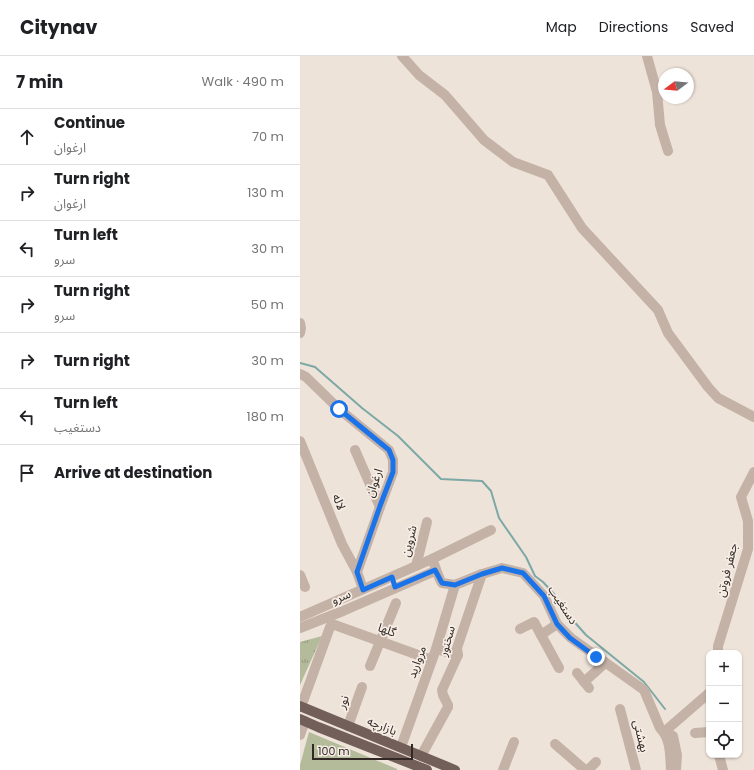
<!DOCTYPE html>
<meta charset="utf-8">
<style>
:root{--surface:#fff;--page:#f6f6f6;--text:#202124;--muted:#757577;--line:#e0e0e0}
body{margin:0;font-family:Poppins,"Noto Sans Arabic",sans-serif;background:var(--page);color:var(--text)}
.controls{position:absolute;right:12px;bottom:12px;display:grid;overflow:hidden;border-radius:8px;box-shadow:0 1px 3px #0004}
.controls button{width:36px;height:36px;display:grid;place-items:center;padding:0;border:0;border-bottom:1px solid var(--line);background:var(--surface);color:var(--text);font:20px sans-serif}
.compass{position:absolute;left:358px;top:12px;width:36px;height:36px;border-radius:50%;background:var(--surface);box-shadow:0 1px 3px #0004;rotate:254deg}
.scale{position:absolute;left:12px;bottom:10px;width:101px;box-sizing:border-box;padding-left:4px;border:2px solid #322927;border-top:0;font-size:11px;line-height:14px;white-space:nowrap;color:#322927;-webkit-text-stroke:3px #f6ede5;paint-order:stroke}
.stop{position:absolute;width:12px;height:12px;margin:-9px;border:3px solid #1a73e8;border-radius:50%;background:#fff}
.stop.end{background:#1a73e8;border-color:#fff;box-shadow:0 1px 4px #0008}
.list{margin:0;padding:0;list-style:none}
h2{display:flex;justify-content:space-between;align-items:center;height:52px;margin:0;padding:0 16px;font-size:17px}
h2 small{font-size:13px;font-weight:400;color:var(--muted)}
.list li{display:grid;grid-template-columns:26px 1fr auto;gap:12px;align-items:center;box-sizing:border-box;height:56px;padding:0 16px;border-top:1px solid var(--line)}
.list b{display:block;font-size:15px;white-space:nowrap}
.list p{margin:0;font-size:13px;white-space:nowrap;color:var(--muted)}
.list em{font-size:13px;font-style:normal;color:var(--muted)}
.icon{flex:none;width:22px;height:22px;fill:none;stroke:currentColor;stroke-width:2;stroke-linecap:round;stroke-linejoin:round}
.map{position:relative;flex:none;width:454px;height:714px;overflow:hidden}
header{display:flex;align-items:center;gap:24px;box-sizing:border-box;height:56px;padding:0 20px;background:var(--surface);border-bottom:1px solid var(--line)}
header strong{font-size:19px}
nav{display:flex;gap:22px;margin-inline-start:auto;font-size:14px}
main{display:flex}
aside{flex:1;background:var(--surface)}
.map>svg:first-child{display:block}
.grass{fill:url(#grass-tufts)}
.park{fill:#b3bb9b}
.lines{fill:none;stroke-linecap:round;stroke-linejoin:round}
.stream{stroke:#7ca8a6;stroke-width:2}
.minor{stroke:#c5b2a7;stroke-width:10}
.major{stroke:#725f59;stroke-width:10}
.route{stroke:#1a73e8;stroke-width:5}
.labels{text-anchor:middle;stroke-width:3.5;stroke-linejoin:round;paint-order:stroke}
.street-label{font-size:12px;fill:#322927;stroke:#f6ede5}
</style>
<header>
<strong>Citynav</strong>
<nav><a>Map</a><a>Directions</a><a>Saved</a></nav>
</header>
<main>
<aside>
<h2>7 min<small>Walk · 490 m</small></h2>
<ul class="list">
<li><svg class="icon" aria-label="ahead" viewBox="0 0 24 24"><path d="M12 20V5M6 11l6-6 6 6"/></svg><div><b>Continue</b><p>ارغوان</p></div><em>70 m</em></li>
<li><svg class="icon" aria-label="right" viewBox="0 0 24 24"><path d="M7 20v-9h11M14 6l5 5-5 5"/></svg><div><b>Turn right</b><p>ارغوان</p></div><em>130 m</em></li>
<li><svg class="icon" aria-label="left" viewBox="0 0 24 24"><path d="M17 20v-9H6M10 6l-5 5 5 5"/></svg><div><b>Turn left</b><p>سرو</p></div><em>30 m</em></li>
<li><svg class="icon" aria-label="right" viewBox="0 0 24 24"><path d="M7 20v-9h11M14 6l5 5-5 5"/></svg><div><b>Turn right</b><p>سرو</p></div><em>50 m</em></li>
<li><svg class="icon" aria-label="right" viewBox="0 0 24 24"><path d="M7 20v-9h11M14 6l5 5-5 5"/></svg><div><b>Turn right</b></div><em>30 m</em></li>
<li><svg class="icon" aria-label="left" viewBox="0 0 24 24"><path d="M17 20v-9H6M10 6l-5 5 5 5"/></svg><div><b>Turn left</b><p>دستغیب</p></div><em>180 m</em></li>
<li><svg class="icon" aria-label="arrive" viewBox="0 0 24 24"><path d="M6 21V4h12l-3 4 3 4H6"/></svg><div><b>Arrive at destination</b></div></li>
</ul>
</aside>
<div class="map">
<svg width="454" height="714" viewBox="0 0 454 714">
<defs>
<pattern id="grass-tufts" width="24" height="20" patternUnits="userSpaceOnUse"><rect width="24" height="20" fill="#b3bb9b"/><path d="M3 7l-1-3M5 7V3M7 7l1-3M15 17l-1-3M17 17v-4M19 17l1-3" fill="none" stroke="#92987e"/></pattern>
</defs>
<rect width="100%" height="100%" fill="#eee3d9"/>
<polygon class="grass" points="22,580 0,629 0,586"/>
<polygon class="park" points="9,676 97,713 97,714 0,714 0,709"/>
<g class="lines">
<polyline class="stream" points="0,307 15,311 62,352 98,380 141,423 182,425 191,435 199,462 226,501 235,520 243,526 254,538 270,561 286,579 344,626 365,653"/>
<g class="minor">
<polyline points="102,0 119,19 145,39 184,84 213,106 248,119 282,172 358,254 368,277 408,331 418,342 454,361"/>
<polyline points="347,0 357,36 360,69 368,95"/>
<polyline points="0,267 1,272 0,277"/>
<polyline points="0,318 6,321 39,353 89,394 93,404 93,416 80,451 57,516 63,533"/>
<polyline points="0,385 42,488 57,516"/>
<polyline points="55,394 80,451"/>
<path d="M132 503C136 511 137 519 142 527L155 529 182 518 202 512 223 517 244 540 257 568 271 582 344 634 360 672C371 683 370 699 371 714"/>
<polyline points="116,510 127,466"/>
<polyline points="0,519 5,531"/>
<polyline points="0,561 132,503 191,474"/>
<polyline points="0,572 43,555 135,515"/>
<polyline points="220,573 234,566 259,612"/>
<polyline points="241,579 257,568"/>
<polyline points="136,593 158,599"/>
<polyline points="418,597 418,590 448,493 448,465 441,441 454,416"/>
<polyline points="70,610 96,547"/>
<polyline points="277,617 289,632"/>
<polyline points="284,626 305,607"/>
<polyline points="1,651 30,571 32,568 132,604"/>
<polyline points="320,653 336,714"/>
<polyline points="48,670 62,631"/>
<polyline points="364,676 409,637"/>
<polyline points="395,677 409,676"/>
<polyline points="0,679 5,665"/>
<polyline points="371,679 373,680 377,699 376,714"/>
<polyline points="255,688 285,714"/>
<polyline points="101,691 136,593 155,529"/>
<polyline points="419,699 423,714"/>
<polyline points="121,700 148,651 148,649 143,639 142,634 158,599 157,592 182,518"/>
<polyline points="203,714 214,686"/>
<polyline points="288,714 296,706"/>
</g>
<g class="major">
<polyline points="0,650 155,714"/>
<polyline points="0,663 18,671 127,714"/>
</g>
</g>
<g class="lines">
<polyline class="route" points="39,353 89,394 93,404 93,416 80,450 57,516 63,534 92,521 95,531 135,514 142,527 155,529 182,518 202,512 223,517 244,540 257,568 270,582 296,601"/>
</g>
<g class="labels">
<g class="street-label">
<text transform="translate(74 427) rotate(-71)" y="4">ارغوان</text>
<text transform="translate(39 446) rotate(68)" y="4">لاله</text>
<text transform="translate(109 485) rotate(-76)" y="4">شروین</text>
<text transform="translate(427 514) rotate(-76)" y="4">جعفر فروتن</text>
<text transform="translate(41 541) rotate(-23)" y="4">سرو</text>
<text transform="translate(263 549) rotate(57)" y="4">دستغیب</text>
<text transform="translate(87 574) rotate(20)" y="4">گلها</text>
<text transform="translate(147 585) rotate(-74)" y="4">سخنور</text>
<text transform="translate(117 606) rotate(-70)" y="4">مروارید</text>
<text transform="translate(43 646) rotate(-70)" y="4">نور</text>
<text transform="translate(82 670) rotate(22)" y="4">بازارچه</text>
<text transform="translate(341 680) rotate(76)" y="4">بهشتی</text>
</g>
</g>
</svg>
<div class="controls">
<button>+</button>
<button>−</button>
<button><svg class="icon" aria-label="locate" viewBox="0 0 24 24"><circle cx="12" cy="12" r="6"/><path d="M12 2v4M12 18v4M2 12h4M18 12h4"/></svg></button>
</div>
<svg class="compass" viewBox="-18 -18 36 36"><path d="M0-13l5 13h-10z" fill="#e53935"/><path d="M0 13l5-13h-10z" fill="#757577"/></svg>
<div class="scale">100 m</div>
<div class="stop" style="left:39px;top:353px"></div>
<div class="stop end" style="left:296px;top:601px"></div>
</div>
</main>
